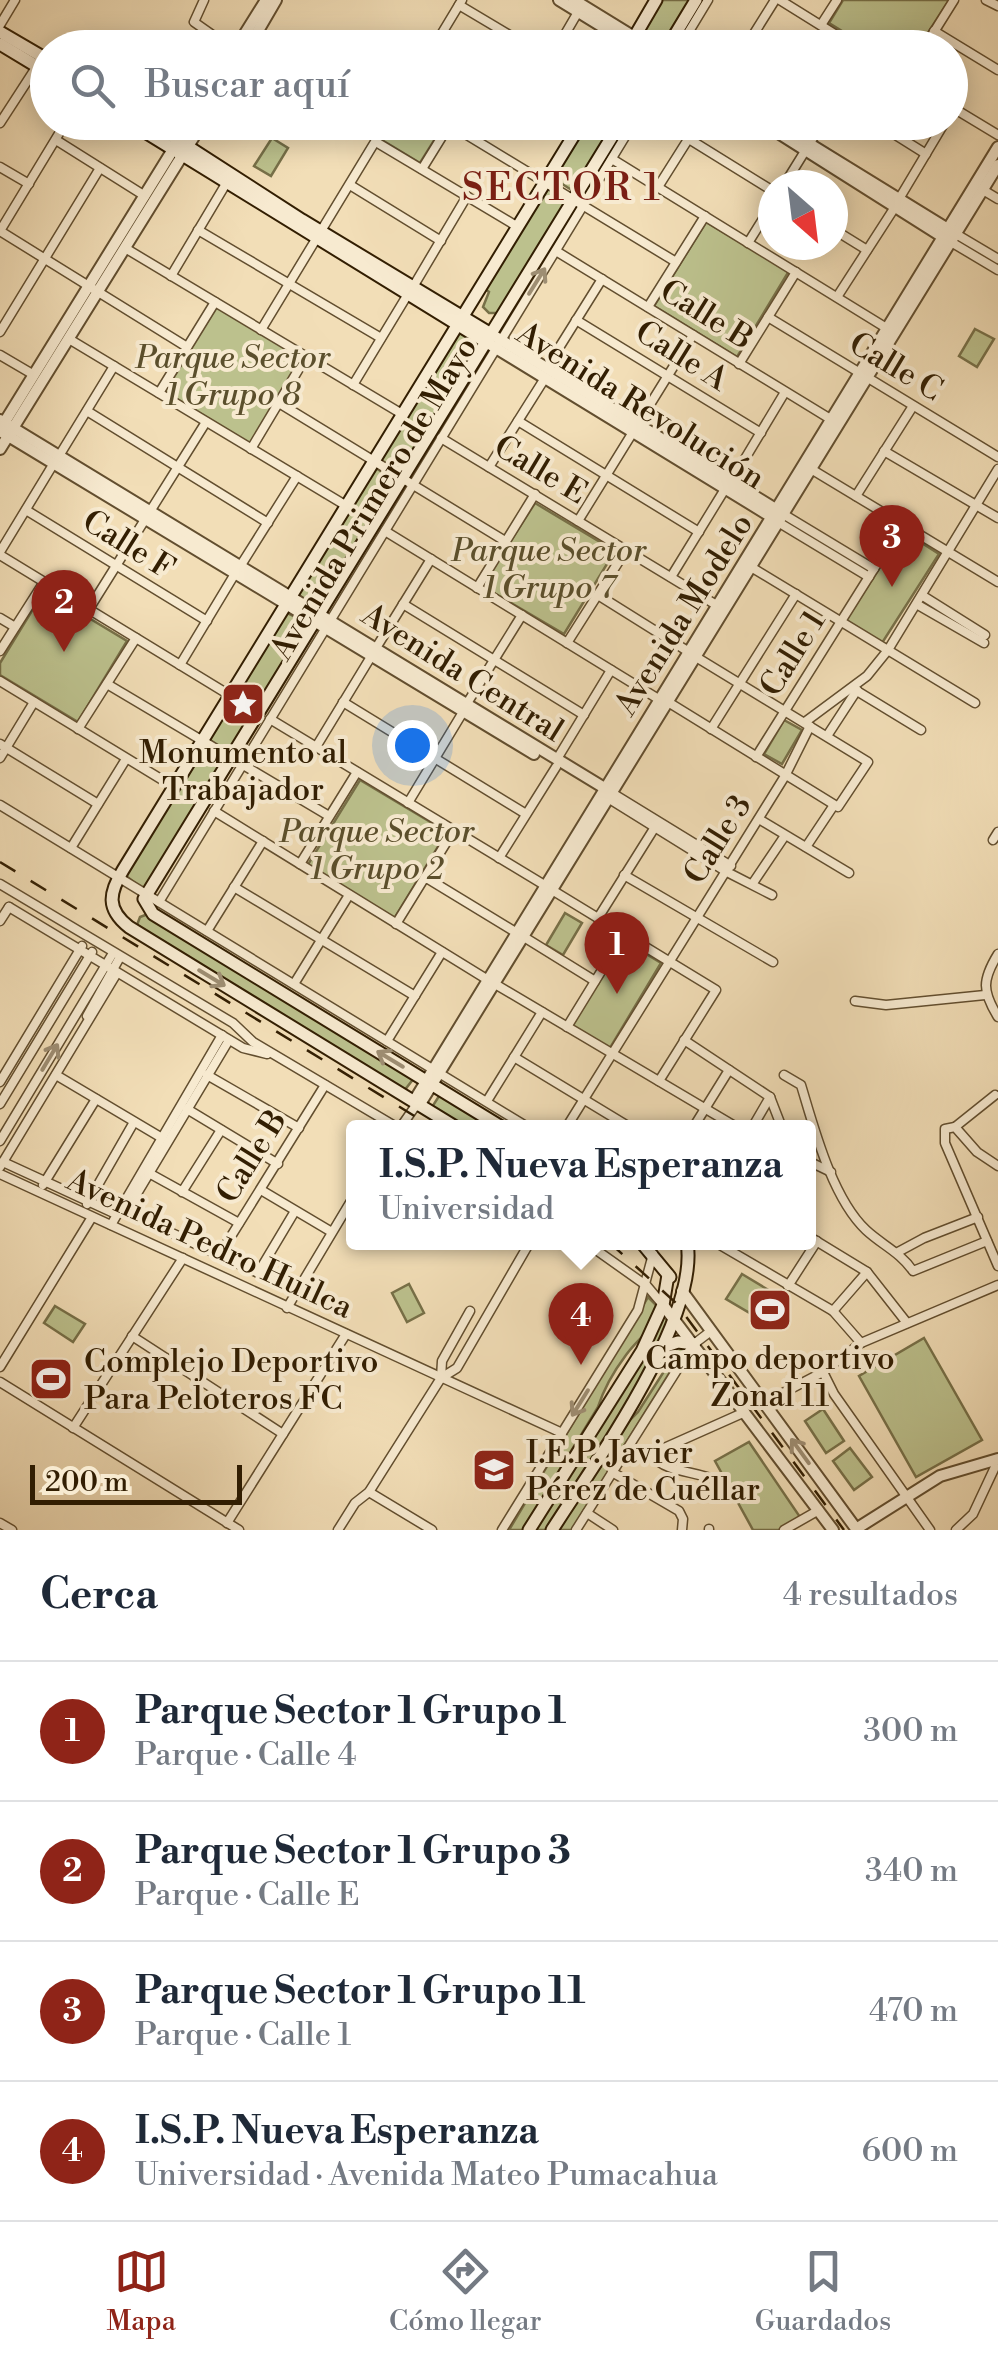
<!DOCTYPE html>
<html lang="es">
<meta charset="utf-8">
<style>
:root{--surface:#fff;--page:#f6f6f7;--text:#1f2937;--muted:#747a83;--line:#e0e1e3;--accent:#8f2418}
body{margin:0;font-family:"Libre Bodoni",serif;background:var(--page);color:var(--text)}
.compass{position:absolute;left:758px;top:170px;width:90px;height:90px;border-radius:50%;background:var(--surface);box-shadow:0 5px 25px #0003;rotate:152deg}
.scale{position:absolute;left:30px;bottom:25px;width:212px;box-sizing:border-box;padding-left:10px;border:5px solid #321e02;border-top:0;font-size:28px;line-height:35px;white-space:nowrap;color:#321e02;-webkit-text-stroke:8px #f7ead0;paint-order:stroke}
.you{position:absolute;left:412px;top:745px;width:35px;height:35px;margin:-25px;border:8px solid #fff;border-radius:50%;background:#1a73e8;box-shadow:0 0 0 15px #1a73e833}
.badge{display:grid;place-items:center;width:65px;height:65px;border-radius:50%;background:var(--accent);color:#fff;font-size:32px;font-weight:700}
.pin{position:absolute;translate:-50% -82px;filter:drop-shadow(0 2px 5px #0008)}
.pin::after{content:'';position:absolute;top:52px;width:35px;height:30px;background:inherit;clip-path:polygon(0 0,100% 0,50% 100%)}
.popup{position:absolute;left:346px;top:1120px;width:470px;height:130px;box-sizing:border-box;display:grid;place-content:center;border-radius:10px;background:var(--surface);filter:drop-shadow(0 2px 8px #0005);font-size:32px;white-space:nowrap;color:var(--muted)}
.popup b{font-size:38px;color:var(--text)}
.popup::after{content:'';position:absolute;left:50%;top:100%;margin-left:-20px;border:20px solid transparent;border-top-color:var(--surface)}
.list{margin:0;padding:0;list-style:none}
h2{display:flex;justify-content:space-between;align-items:center;height:130px;margin:0;padding:0 40px;font-size:42px}
h2 small{font-size:32px;font-weight:400;color:var(--muted)}
.list li{display:grid;grid-template-columns:65px 1fr auto;gap:30px;align-items:center;box-sizing:border-box;height:140px;padding:0 40px;border-top:2px solid var(--line)}
.list b{display:block;font-size:38px;white-space:nowrap}
.list p{margin:0;font-size:32px;white-space:nowrap;color:var(--muted)}
.list em{font-size:32px;font-style:normal;color:var(--muted)}
.icon{flex:none;width:55px;height:55px;fill:none;stroke:currentColor;stroke-width:2;stroke-linecap:round;stroke-linejoin:round}
.map{position:relative;flex:none;width:998px;height:1530px;overflow:hidden}
.search{position:absolute;background:var(--surface);box-shadow:0 5px 25px #0003;left:30px;right:30px;top:30px;height:110px;display:flex;align-items:center;gap:25px;box-sizing:border-box;padding:0 35px;border-radius:55px;color:var(--muted);font-size:38px}
.sheet{height:690px;background:var(--surface)}
nav{display:flex;justify-content:space-around;align-items:center;box-sizing:border-box;height:140px;border-top:2px solid var(--line);background:var(--surface);font-size:28px;color:var(--muted)}
nav a{display:grid;justify-items:center;gap:5px}
nav .on{color:var(--accent)}
.map>svg:first-child{display:block}
.green{fill:#bcc18d;stroke:#777048;stroke-width:2.5}
.lines{fill:none;stroke-linecap:round;stroke-linejoin:round}
.minor-casing{stroke:#624e2f;stroke-width:11}
.tertiary-casing{stroke:#624e2f;stroke-width:14}
.secondary-casing{stroke:#321e02;stroke-width:15}
.minor{stroke:#f7ead0;stroke-width:8}
.tertiary{stroke:#f7ead0;stroke-width:10}
.secondary{stroke:#f7ead0;stroke-width:11}
.rail{stroke:#321e02;stroke-width:2.5;stroke-dasharray:18 18;stroke-linecap:butt}
.oneway{stroke:#9e8e73}
.labels{text-anchor:middle;stroke-width:8;stroke-linejoin:round;paint-order:stroke}
.street-label{font-size:32px;fill:#321e02;stroke:#f7ead0}
.park-label{font-size:32px;font-style:italic;fill:#5b4f2c;stroke:#f7ead0}
.poi-label{font-size:32px;fill:#321e02;stroke:#f7ead0}
.quarter-label{font-size:38px;letter-spacing:2.5px;fill:#7a1f14;stroke:#f7ead0}
</style>
<div class="map">
<svg width="998" height="1530" viewBox="0 0 998 1530">
<rect width="100%" height="100%" fill="#f2deb7"/>
<filter id="stains"><feTurbulence type="fractalNoise" baseFrequency=".002" numOctaves="4"/><feColorMatrix values="0 0 0 0 .2 0 0 0 0 .09 0 0 0 0 .02 0 0 0 .5 -.17"/></filter>
<radialGradient id="worn" r=".72"><stop offset=".6" stop-color="#630" stop-opacity="0"/><stop offset="1" stop-color="#630" stop-opacity=".3"/></radialGradient>
<g class="green">
<polygon points="659,0 691,0 661,46 642,34"/>
<polygon points="843,0 949,0 919,47 868,47 829,23"/>
<polygon points="393,122 445,122 445,123 420,163 382,140"/>
<polygon points="585,123 615,123 574,188 570,189 553,178"/>
<polygon points="272,138 288,148 271,176 254,166"/>
<polygon points="548,188 565,199 565,203 498,313 489,313 483,307 489,292 484,288"/>
<polygon points="706,222 789,271 737,357 654,306"/>
<polygon points="217,306 302,358 250,444 164,391"/>
<polygon points="975,329 994,339 977,367 959,356"/>
<polygon points="458,331 479,345 401,470 396,471 380,459"/>
<polygon points="374,467 395,480 315,607 297,594"/>
<polygon points="535,503 615,551 564,634 482,586"/>
<polygon points="903,531 939,554 882,643 846,620"/>
<polygon points="44,591 127,641 78,722 0,675 0,663"/>
<polygon points="285,612 307,623 231,750 226,752 209,739"/>
<polygon points="784,720 802,730 782,764 764,754"/>
<polygon points="205,748 223,762 146,887 141,888 125,875"/>
<polygon points="360,780 447,832 394,919 307,866"/>
<polygon points="565,913 582,923 563,955 546,945"/>
<polygon points="148,914 414,1078 404,1091 137,925 140,917"/>
<polygon points="623,940 661,963 610,1048 572,1026"/>
<polygon points="441,1093 497,1127 466,1127 432,1107"/>
<polygon points="742,1274 785,1300 770,1325 726,1299"/>
<polygon points="409,1284 424,1313 407,1322 392,1293"/>
<path d="M648 1297 657 1306C652 1333 641 1335 626 1355 614 1371 604 1388 598 1407L523 1530H509Z"/>
<polygon points="55,1306 85,1324 73,1342 44,1323"/>
<polygon points="664,1316 674,1325 673,1330 548,1530 531,1530"/>
<polygon points="924,1338 982,1440 916,1477 859,1376"/>
<polygon points="677,1347 685,1348 572,1530 557,1530 619,1431 638,1412 663,1373 667,1355"/>
<polygon points="823,1409 844,1441 826,1453 805,1421"/>
<polygon points="749,1442 800,1517 779,1530 753,1530 715,1461"/>
<polygon points="850,1448 872,1477 854,1490 833,1461"/>
</g>
<g class="lines">
<defs>
<g id="minor">
<polyline points="204,0 194,22 231,48"/>
<polyline points="780,0 857,48"/>
<polyline points="986,0 998,6"/>
<polyline points="459,5 531,48"/>
<polyline points="0,25 15,0"/>
<polyline points="821,25 837,0"/>
<polyline points="934,31 998,70"/>
<polyline points="433,48 462,0"/>
<polyline points="557,48 578,12"/>
<polyline points="679,48 708,0"/>
<polyline points="745,48 775,0"/>
<polyline points="924,48 954,0"/>
<polyline points="950,106 998,135"/>
<polyline points="66,122 0,231 187,347"/>
<polyline points="554,122 575,135"/>
<polyline points="875,122 926,154"/>
<polyline points="0,123 37,66"/>
<polyline points="449,124 676,262"/>
<polyline points="689,139 773,191"/>
<polyline points="56,140 145,196"/>
<polyline points="376,142 518,227"/>
<polyline points="612,159 888,329"/>
<polyline points="0,167 29,184"/>
<polyline points="422,169 451,122"/>
<polyline points="350,185 441,241"/>
<polyline points="784,185 823,122"/>
<polyline points="658,187 699,122"/>
<polyline points="983,190 998,199"/>
<polyline points="899,199 945,122"/>
<polyline points="833,229 867,250"/>
<polyline points="198,230 381,338"/>
<polyline points="956,234 998,259"/>
<polyline points="951,242 998,270"/>
<polyline points="748,243 773,203"/>
<polyline points="125,248 402,414"/>
<polyline points="556,251 832,420"/>
<polyline points="171,276 227,182"/>
<polyline points="413,287 467,196"/>
<polyline points="837,297 895,207"/>
<polyline points="648,307 705,216"/>
<polyline points="768,317 998,457"/>
<polyline points="576,320 761,433"/>
<polyline points="261,330 387,122"/>
<polyline points="0,332 100,168"/>
<polyline points="69,339 345,505"/>
<polyline points="0,355 34,375"/>
<polyline points="739,364 796,272"/>
<polyline points="547,367 602,279"/>
<polyline points="353,385 408,294"/>
<polyline points="159,393 215,302"/>
<polyline points="279,403 505,541"/>
<polyline points="87,411 268,523"/>
<polyline points="518,421 699,532"/>
<polyline points="441,438 718,606"/>
<polyline points="251,449 306,357"/>
<polyline points="884,451 998,518"/>
<polyline points="59,456 114,366"/>
<polyline points="489,467 545,378"/>
<polyline points="811,469 998,582"/>
<polyline points="731,482 785,392"/>
<polyline points="856,496 913,406"/>
<polyline points="26,510 207,621"/>
<polyline points="783,514 874,569"/>
<polyline points="578,521 693,335"/>
<polyline points="778,522 869,577"/>
<polyline points="385,531 660,700"/>
<polyline points="0,552 54,463"/>
<polyline points="0,555 231,696"/>
<polyline points="241,565 297,476"/>
<polyline points="751,567 975,703"/>
<polyline points="671,577 725,489"/>
<polyline points="477,588 535,494"/>
<polyline points="598,595 689,652"/>
<polyline points="923,596 985,635"/>
<polyline points="403,604 584,715"/>
<polyline points="918,605 984,643"/>
<polyline points="89,609 206,422"/>
<polyline points="0,618 15,627"/>
<polyline points="567,643 626,550"/>
<polyline points="376,648 431,559"/>
<polyline points="0,651 44,582"/>
<polyline points="180,665 236,572"/>
<polyline points="0,681 174,787"/>
<polyline points="107,684 329,816"/>
<polyline points="857,691 921,730"/>
<polyline points="343,702 526,814"/>
<polyline points="668,702 838,807 868,762 696,657"/>
<polyline points="466,705 522,615"/>
<polyline points="270,719 546,886"/>
<polyline points="805,722 867,676 888,650 998,469"/>
<polyline points="78,729 136,638"/>
<polyline points="711,729 796,594"/>
<polyline points="827,736 857,690"/>
<polyline points="0,744 98,804"/>
<polyline points="316,747 372,655"/>
<polyline points="756,757 902,524"/>
<polyline points="0,758 34,702"/>
<polyline points="557,759 611,670"/>
<polyline points="612,793 731,866"/>
<polyline points="608,798 727,872 772,895"/>
<polyline points="408,803 463,712"/>
<polyline points="0,805 529,1128"/>
<polyline points="214,811 488,980"/>
<polyline points="759,819 849,873"/>
<polyline points="993,840 998,832"/>
<polyline points="806,847 834,805"/>
<polyline points="71,848 126,759"/>
<polyline points="499,858 556,767"/>
<polyline points="300,864 357,772"/>
<polyline points="624,875 773,962"/>
<polyline points="425,877 517,933"/>
<polyline points="753,883 784,837"/>
<polyline points="0,884 233,1023 253,1042 398,1128"/>
<polyline points="234,887 415,996"/>
<polyline points="552,890 716,990 659,1081"/>
<polyline points="159,902 634,122"/>
<polyline points="9,907 243,1048 267,1054"/>
<polyline points="598,918 655,827"/>
<polyline points="0,921 9,907"/>
<polyline points="396,924 454,830"/>
<polyline points="207,931 263,841"/>
<polyline points="524,937 595,981"/>
<path d="M998 954C982 980 982 991 998 1017"/>
<polyline points="294,984 349,895"/>
<polyline points="495,984 738,1128"/>
<polyline points="855,1001 886,1005 985,995"/>
<polyline points="87,1016 120,957"/>
<polyline points="567,1027 624,934"/>
<polyline points="684,1040 770,1097"/>
<polyline points="387,1041 442,952"/>
<polyline points="514,1057 631,1128"/>
<polyline points="56,1075 162,1138"/>
<polyline points="207,1075 299,1128"/>
<path d="M784 1075 801 1085C814 1128 832 1198 866 1230 882 1245 900 1252 913 1271L987 1241"/>
<polyline points="0,1082 82,946"/>
<polyline points="770,1097 782,1128"/>
<polyline points="487,1101 542,1012"/>
<polyline points="0,1104 92,952"/>
<polyline points="187,1109 278,1164"/>
<polyline points="955,1127 995,1095"/>
<polyline points="400,1128 414,1108 420,1104"/>
<polyline points="566,1128 785,776 810,726"/>
<polyline points="693,1128 729,1070"/>
<polyline points="752,1128 770,1097"/>
<polyline points="0,1141 113,953"/>
<polyline points="808,1161 831,1172"/>
<polyline points="3,1162 116,1214"/>
<polyline points="998,1166 977,1152 955,1127 945,1129 945,1143 998,1266"/>
<polyline points="0,1167 117,973"/>
<polyline points="147,1172 239,1223"/>
<polyline points="0,1174 562,1433"/>
<polyline points="43,1185 96,1099"/>
<polyline points="261,1190 330,1231"/>
<polyline points="182,1192 221,1130"/>
<polyline points="87,1204 134,1122"/>
<polyline points="122,1210 295,1290"/>
<polyline points="126,1212 229,1040"/>
<polyline points="111,1225 222,1035"/>
<polyline points="808,1236 867,1272 907,1323"/>
<polyline points="585,1242 647,1286 663,1305"/>
<polyline points="715,1242 833,1311 861,1343"/>
<polyline points="898,1252 924,1238 978,1217"/>
<polyline points="220,1254 325,1085"/>
<polyline points="258,1273 295,1211"/>
<polyline points="788,1286 817,1241"/>
<polyline points="287,1308 354,1196"/>
<polyline points="833,1311 867,1272"/>
<polyline points="132,1336 283,1434"/>
<polyline points="0,1367 92,1217"/>
<polyline points="823,1372 834,1394 930,1530"/>
<polyline points="441,1378 442,1361 470,1311"/>
<polyline points="0,1382 239,1530"/>
<polyline points="764,1403 823,1372 861,1343 998,1285"/>
<polyline points="73,1428 183,1258"/>
<polyline points="626,1450 644,1457 745,1412"/>
<path d="M651 1455C668 1474 695 1470 717 1481"/>
<polyline points="612,1472 679,1511 683,1519 682,1530"/>
<polyline points="369,1492 432,1530"/>
<polyline points="587,1513 613,1530"/>
<polyline points="0,1523 12,1530"/>
<polyline points="227,1523 346,1334"/>
<polyline points="338,1530 355,1503 369,1492 441,1378 457,1368 530,1242"/>
<polyline points="502,1530 638,1310 653,1254"/>
<polyline points="576,1530 687,1354 694,1344 711,1331"/>
<polyline points="709,1530 709,1529"/>
<polyline points="784,1530 819,1510"/>
<polyline points="956,1530 973,1514 995,1467"/>
</g>
<g id="tertiary">
<polyline points="559,0 637,48"/>
<polyline points="574,0 652,48"/>
<polyline points="236,48 266,0"/>
<polyline points="248,48 276,0"/>
<polyline points="761,122 946,239"/>
<polyline points="774,122 951,231"/>
<polyline points="491,334 782,513"/>
<polyline points="486,342 775,519"/>
<polyline points="0,420 611,792"/>
<polyline points="1,428 190,122"/>
<polyline points="0,431 534,754"/>
<polyline points="0,449 203,122"/>
<polyline points="414,1101 998,147"/>
<polyline points="420,1104 998,165"/>
<polyline points="682,1291 857,1530"/>
<polyline points="663,1305 833,1530"/>
<polyline points="856,1529 940,1476 998,1459"/>
</g>
<g id="secondary">
<polyline points="0,32 48,60"/>
<polyline points="0,44 48,73"/>
<polyline points="628,48 656,0"/>
<polyline points="667,48 696,0"/>
<polyline points="129,122 486,342"/>
<polyline points="150,122 302,220 491,334"/>
<path d="M457 1128 129 927C106 909 109 893 123 870L582 122"/>
<polyline points="503,1128 153,914 144,899 621,122"/>
<polyline points="641,1242 670,1277"/>
<polyline points="666,1346 678,1342 694,1344"/>
<polyline points="529,1530 642,1351 663,1305 668,1275"/>
<path d="M552 1530C594 1464 700 1319 687 1242"/>
</g>
</defs>
<use href="#minor" class="minor-casing"/>
<use href="#tertiary" class="tertiary-casing"/>
<use href="#secondary" class="secondary-casing"/>
<use href="#minor" class="minor"/>
<use href="#tertiary" class="tertiary"/>
<use href="#secondary" class="secondary"/>
<g class="rail">
<polyline points="0,862 434,1128"/>
<polyline points="609,1242 676,1303 844,1530"/>
</g>
</g>
<defs><path id="oneway-shaft" d="M-6 0H5M1.5-3L5.5 0L1.5 3" fill="none" stroke-width="1.6" stroke-linecap="round" stroke-linejoin="round" transform="scale(2.5)"/></defs>
<g class="oneway">
<use href="#oneway-shaft" transform="translate(537 281) rotate(-58)"/>
<use href="#oneway-shaft" transform="translate(212 978) rotate(31)"/>
<use href="#oneway-shaft" transform="translate(50 1057) rotate(-59)"/>
<use href="#oneway-shaft" transform="translate(390 1059) rotate(-149)"/>
<use href="#oneway-shaft" transform="translate(580 1403) rotate(122)"/>
<use href="#oneway-shaft" transform="translate(800 1451) rotate(-126)"/>
</g>
<defs>
<symbol id="sight-square" viewBox="-11 -11 22 22"><rect x="-9" y="-9" width="18" height="18" rx="4" fill="#8f2418" stroke="#f7ead0"/><path d="M0-6L1.8-2.2L6-1.7L2.9 1.2L3.7 5.4L0 3.3L-3.7 5.4L-2.9 1.2L-6-1.7L-1.8-2.2Z" fill="#fff"/></symbol>
<symbol id="stadium-square" viewBox="-11 -11 22 22"><rect x="-9" y="-9" width="18" height="18" rx="4" fill="#8f2418" stroke="#f7ead0"/><path d="M0-5a6.5 5 0 1 0 0 10a6.5 5 0 1 0 0-10ZM-3.5-1.8h7v3.6h-7Z" fill="#fff"/></symbol>
<symbol id="school-square" viewBox="-11 -11 22 22"><rect x="-9" y="-9" width="18" height="18" rx="4" fill="#8f2418" stroke="#f7ead0"/><path d="M0-5L7-2L0 1L-7-2ZM-4 1L0 2.5L4 1V4Q0 6-4 4Z" fill="#fff"/></symbol>
</defs>
<g fill-rule="evenodd">
<use href="#sight-square" x="218" y="679" width="50" height="50"/>
<use href="#stadium-square" x="745" y="1285" width="50" height="50"/>
<use href="#stadium-square" x="26" y="1354" width="50" height="50"/>
<use href="#school-square" x="469" y="1445" width="50" height="50"/>
</g>
<g class="labels">
<g class="street-label">
<text transform="translate(707 314) rotate(32)" y="11">Calle B</text>
<text transform="translate(682 355) rotate(32)" y="11">Calle A</text>
<text transform="translate(896 366) rotate(31)" y="11">Calle C</text>
<text transform="translate(641 405) rotate(32)" y="11">Avenida Revolución</text>
<text transform="translate(541 469) rotate(31)" y="11">Calle E</text>
<text transform="translate(373 498) rotate(-59)" y="11">Avenida Primero de Mayo</text>
<text transform="translate(129 544) rotate(32)" y="11">Calle F</text>
<text transform="translate(683 614) rotate(-58)" y="11">Avenida Modelo</text>
<text transform="translate(792 653) rotate(-58)" y="11">Calle 1</text>
<text transform="translate(463 672) rotate(32)" y="11">Avenida Central</text>
<text transform="translate(717 839) rotate(-58)" y="11">Calle 3</text>
<text transform="translate(251 1156) rotate(-58)" y="11">Calle B</text>
<text transform="translate(210 1243) rotate(25)" y="11">Avenida Pedro Huilca</text>
</g>
<g class="park-label">
<text x="233" y="368">Parque Sector<tspan x="233" dy="37">1 Grupo 8</tspan></text>
<text x="549" y="561">Parque Sector<tspan x="549" dy="37">1 Grupo 7</tspan></text>
<text x="377" y="842">Parque Sector<tspan x="377" dy="37">1 Grupo 2</tspan></text>
</g>
<g class="poi-label">
<text x="243" y="763">Monumento al<tspan x="243" dy="37">Trabajador</tspan></text>
<text x="770" y="1369">Campo deportivo<tspan x="770" dy="37">Zonal 11</tspan></text>
<text x="84" y="1372" text-anchor="start">Complejo Deportivo<tspan x="84" dy="37">Para Peloteros FC</tspan></text>
<text x="526" y="1463" text-anchor="start">I.E.P. Javier<tspan x="526" dy="37">Pérez de Cuéllar</tspan></text>
</g>
<g class="quarter-label">
<text x="562" y="200">SECTOR 1</text>
</g>
</g>
<rect width="100%" height="100%" filter="url(#stains)"/>
<rect width="100%" height="100%" fill="url(#worn)"/>
</svg>
<svg class="compass" viewBox="-18 -18 36 36"><path d="M0-13l5 13h-10z" fill="#e53935"/><path d="M0 13l5-13h-10z" fill="#747a83"/></svg>
<div class="scale">200 m</div>
<div class="you"></div>
<div class="pin badge" style="left:617px;top:994px">1</div>
<div class="pin badge" style="left:64px;top:652px">2</div>
<div class="pin badge" style="left:892px;top:587px">3</div>
<div class="pin badge" style="left:581px;top:1365px">4</div>
<div class="popup"><b>I.S.P. Nueva Esperanza</b>Universidad</div>
<div class="search"><svg class="icon" aria-label="search" viewBox="0 0 24 24"><circle cx="10" cy="10" r="6"/><path d="M15 15l6 6"/></svg>Buscar aquí</div>
</div>
<section class="sheet">
<h2>Cerca<small>4 resultados</small></h2>
<ul class="list">
<li><span class="badge">1</span><div><b>Parque Sector 1 Grupo 1</b><p>Parque · Calle 4</p></div><em>300 m</em></li>
<li><span class="badge">2</span><div><b>Parque Sector 1 Grupo 3</b><p>Parque · Calle E</p></div><em>340 m</em></li>
<li><span class="badge">3</span><div><b>Parque Sector 1 Grupo 11</b><p>Parque · Calle 1</p></div><em>470 m</em></li>
<li><span class="badge">4</span><div><b>I.S.P. Nueva Esperanza</b><p>Universidad · Avenida Mateo Pumacahua</p></div><em>600 m</em></li>
</ul>
</section>
<nav>
<a class="on"><svg class="icon" aria-label="map" viewBox="0 0 24 24"><path d="M3 6l6-2 6 2 6-2v14l-6 2-6-2-6 2zM9 4v14M15 6v14"/></svg>Mapa</a>
<a><svg class="icon" aria-label="directions" viewBox="0 0 24 24"><path d="M12 3l9 9-9 9-9-9zM9 14v-3h6M13 9l2 2-2 2"/></svg>Cómo llegar</a>
<a><svg class="icon" aria-label="saved" viewBox="0 0 24 24"><path d="M7 4h10v16l-5-4-5 4z"/></svg>Guardados</a>
</nav>
